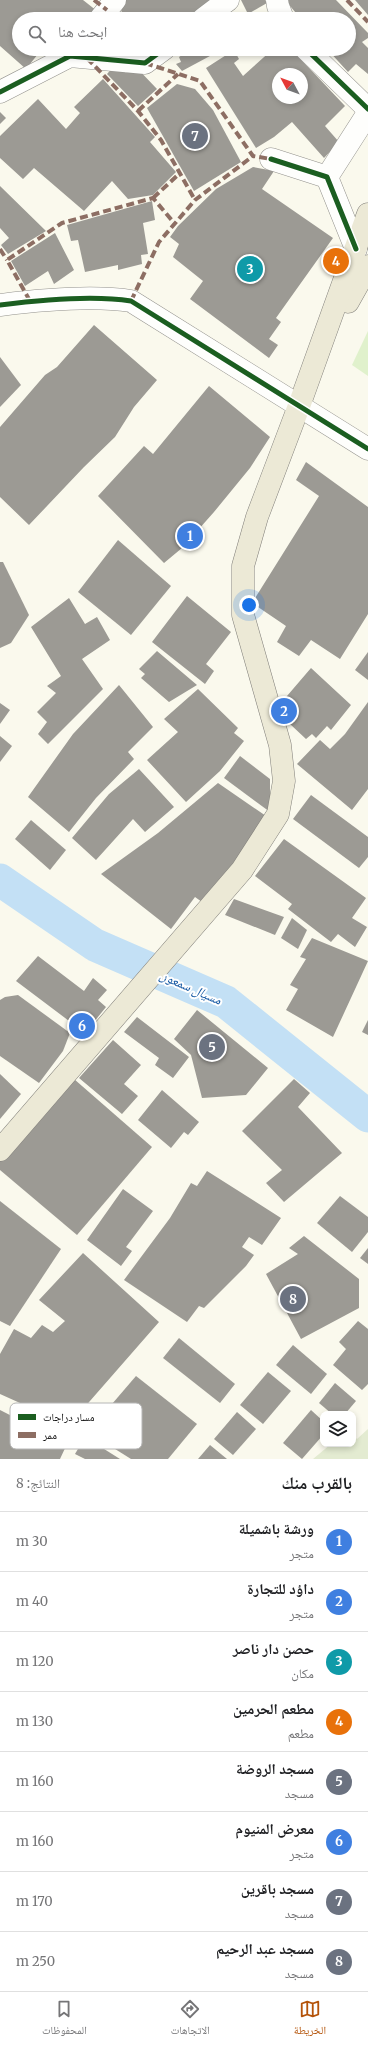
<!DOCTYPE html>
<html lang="ar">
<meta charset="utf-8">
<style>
:root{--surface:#fff;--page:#f6f6f6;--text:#202124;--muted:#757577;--line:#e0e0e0;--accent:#b45309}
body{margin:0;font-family:Merriweather,"Noto Naskh Arabic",serif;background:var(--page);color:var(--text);direction:rtl}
.controls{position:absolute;right:12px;bottom:12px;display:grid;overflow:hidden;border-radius:8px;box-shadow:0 2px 6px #0003}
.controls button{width:36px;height:36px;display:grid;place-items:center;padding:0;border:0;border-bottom:1px solid var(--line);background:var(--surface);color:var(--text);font:20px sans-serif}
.compass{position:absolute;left:272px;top:68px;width:36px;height:36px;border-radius:50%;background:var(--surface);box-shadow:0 2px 6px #0003;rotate:311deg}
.you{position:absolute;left:249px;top:605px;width:14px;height:14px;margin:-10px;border:3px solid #fff;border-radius:50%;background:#1a73e8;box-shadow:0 0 0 6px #1a73e833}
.badge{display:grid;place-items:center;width:26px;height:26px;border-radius:50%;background:var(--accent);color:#fff;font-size:13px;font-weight:700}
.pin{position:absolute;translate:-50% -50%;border:2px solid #fff;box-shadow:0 1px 4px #0006}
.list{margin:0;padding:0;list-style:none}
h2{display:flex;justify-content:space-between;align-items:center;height:52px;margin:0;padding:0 16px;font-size:17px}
h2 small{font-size:13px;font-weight:400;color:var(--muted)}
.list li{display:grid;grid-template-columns:26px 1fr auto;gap:12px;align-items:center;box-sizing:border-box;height:60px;padding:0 16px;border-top:1px solid var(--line)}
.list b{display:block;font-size:15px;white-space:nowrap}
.list p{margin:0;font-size:13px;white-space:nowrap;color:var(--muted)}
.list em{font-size:13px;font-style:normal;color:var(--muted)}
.icon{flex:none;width:22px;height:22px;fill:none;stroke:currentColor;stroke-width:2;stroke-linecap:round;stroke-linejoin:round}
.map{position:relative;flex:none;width:368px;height:1459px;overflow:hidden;direction:ltr}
.search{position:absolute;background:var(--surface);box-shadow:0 2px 6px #0003;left:12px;right:12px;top:12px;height:44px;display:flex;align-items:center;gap:10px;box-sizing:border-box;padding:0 14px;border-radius:22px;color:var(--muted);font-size:15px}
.sheet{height:532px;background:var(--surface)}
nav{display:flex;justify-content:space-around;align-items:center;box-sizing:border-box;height:56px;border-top:1px solid var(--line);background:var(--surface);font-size:11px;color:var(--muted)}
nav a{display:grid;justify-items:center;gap:2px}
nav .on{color:var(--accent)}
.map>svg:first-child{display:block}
.green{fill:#e0f1cc}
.cemetery{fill:#e3ebd1}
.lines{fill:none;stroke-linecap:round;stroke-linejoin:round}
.river{stroke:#c3e0f5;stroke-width:33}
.building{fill:#9c9a94;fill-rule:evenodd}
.minor-casing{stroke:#93928d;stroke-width:23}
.major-casing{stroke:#807f7a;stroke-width:23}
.minor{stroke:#fefefc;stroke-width:22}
.major{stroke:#ece9d6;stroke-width:22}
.quiet{stroke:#8d6e63;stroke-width:4;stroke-dasharray:8 4;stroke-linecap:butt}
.cycleway-casing{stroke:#fff;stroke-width:8}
.cycleway{stroke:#1b5e20;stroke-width:5}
.labels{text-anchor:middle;stroke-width:4;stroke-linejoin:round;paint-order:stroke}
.water-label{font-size:13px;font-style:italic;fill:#1055a1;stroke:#fff}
.key{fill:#fff;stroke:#b6b6b6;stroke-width:1}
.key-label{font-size:11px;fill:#0b0b0b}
</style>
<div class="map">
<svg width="368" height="1459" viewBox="0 0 368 1459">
<rect width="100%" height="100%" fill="#faf9ed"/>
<polygon class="green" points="368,331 368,376 352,365"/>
<polygon class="cemetery" points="368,1429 368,1459 313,1459 331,1444 353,1444 353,1435 357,1439"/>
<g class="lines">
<polyline class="river" points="0,880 95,945 226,1002 368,1116"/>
</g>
<g class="building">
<polygon points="0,0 83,0 97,11 90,19 19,19 19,49 42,49 26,69 0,46"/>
<polygon points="119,0 216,0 187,19 115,19 122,11 115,5"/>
<polygon points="241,0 265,0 267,3 248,14"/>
<polygon points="285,0 336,0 368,33 368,38 362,42 368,48 368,74 356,64 348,72 327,49 349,49 349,19 301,19"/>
<polygon points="355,0 368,0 368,15"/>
<polygon points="178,49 223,49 182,71 176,64 181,62 179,57 182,55"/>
<path d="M273 49H281L288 56 294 52 345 106 325 126 339 142 324 158 292 122 274 137 256 148 206 68 234 50 239 59 234 63 243 76ZM278 74H302V98H278Z"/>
<polygon points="116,64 126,73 134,65 157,89 138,106 107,74"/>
<polygon points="103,79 155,137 150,142 176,172 153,195 128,199 112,181 84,211 34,168 23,179 0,158 0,136 38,99 66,129 80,113 74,107"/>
<polygon points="177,84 195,89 213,110 241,162 194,191 147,108"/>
<polygon points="0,112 6,118 0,124"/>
<polygon points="253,167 274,171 262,189 333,238 276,318 281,322 269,339 278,345 269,358 190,299 203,281 173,257 179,244 170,237 178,226 216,189"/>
<polygon points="0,186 46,231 8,254 1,245 9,238 0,228"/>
<polygon points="152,201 155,220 143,223 148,254 141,255 142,264 118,270 118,265 85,272 78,240 71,241 67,225"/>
<polygon points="55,233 74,270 54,284 48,271 25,286 11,261"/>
<polygon points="94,325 157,380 134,407 115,437 84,467 29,525 0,497 0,427 45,375 57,367"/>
<polygon points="0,357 21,385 0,407"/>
<polygon points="209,386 270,437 250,468 214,512 182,548 164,563 98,496 144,446 153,454"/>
<polygon points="306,462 368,507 368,614 340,659 311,640 299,656 277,642 286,626 252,603 319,496 296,480"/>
<polygon points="118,540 171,586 131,635 78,592"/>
<polygon points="0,562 3,562 29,615 11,643 0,648"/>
<polygon points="187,596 231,632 206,664 214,671 205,684 152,642"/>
<polygon points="69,598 85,624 97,617 110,640 82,659 103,689 48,744 38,734 47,722 37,712 56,693 47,686 61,676 31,627"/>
<polygon points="157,651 197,685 169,702 141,678 145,674 139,669"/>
<polygon points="368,652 368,680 355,670"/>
<polygon points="311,668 351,705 331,730 327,726 316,738 312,734 306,739 275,710"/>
<polygon points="119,685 153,727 128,752 134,759 96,798 69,832 28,797 73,734"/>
<polygon points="198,689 238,728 234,733 244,741 220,771 186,802 147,760 178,732 164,719"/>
<polygon points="368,702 368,789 352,810 297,764 320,740 330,749 345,734"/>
<polygon points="0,703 10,710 0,724"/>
<polygon points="0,736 12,746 0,762"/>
<polygon points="240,756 270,779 270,812 224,778"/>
<polygon points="139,769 174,807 145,832 133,819 96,860 72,838 109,794"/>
<polygon points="218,783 266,816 232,866 202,902 195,897 171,929 101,874 158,833"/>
<polygon points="311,795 368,837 368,857 359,868 293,819"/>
<polygon points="31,820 66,850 50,870 15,839"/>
<polygon points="284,839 366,898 352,918 367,927 355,947 338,934 331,942 288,909 292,904 255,876"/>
<polygon points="234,899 284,917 275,935 225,915"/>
<polygon points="292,918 307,930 298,949 281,938"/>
<polygon points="312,938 368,961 333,1037 286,1010 298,989 290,985 306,959 300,957"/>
<polygon points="38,956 84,991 93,978 107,990 98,1000 106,1007 85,1033 16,981"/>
<polygon points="18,995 70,1033 63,1051 39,1083 0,1056 0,1000 5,997"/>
<polygon points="197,1010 268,1068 246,1095 202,1098 191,1055 174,1039"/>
<polygon points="137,1017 189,1057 173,1078 155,1065 159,1058 124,1032"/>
<polygon points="368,1020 368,1035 362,1032"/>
<polygon points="113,1040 141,1065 124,1084 138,1096 122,1114 79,1078"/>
<polygon points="0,1074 21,1094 0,1119"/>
<polygon points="74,1079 152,1147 77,1235 0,1170 0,1161"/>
<polygon points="294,1079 310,1093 298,1107 342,1153 284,1202 266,1183 282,1170 242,1131"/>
<polygon points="162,1090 199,1122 188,1135 184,1132 171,1148 138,1120"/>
<polygon points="207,1171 281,1218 262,1245 249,1237 242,1247 254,1255 246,1266 204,1308 199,1306 187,1322 124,1280 170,1218 191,1183 197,1186"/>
<polygon points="123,1189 153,1211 126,1247 132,1251 121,1266 87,1240"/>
<polygon points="340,1196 368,1217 368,1232 352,1252 317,1223"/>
<polygon points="0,1201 61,1249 10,1326 0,1321"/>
<polygon points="304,1236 359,1279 359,1308 301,1339 266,1274 298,1254 289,1248"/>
<polygon points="368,1248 368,1264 360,1258"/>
<polygon points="83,1253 159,1322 69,1425 0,1394 0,1354 14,1329 31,1338 42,1325 53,1332 65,1321 39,1300"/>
<polygon points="358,1321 368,1329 368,1384 362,1390 333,1365 346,1349 339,1342"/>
<polygon points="179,1338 235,1384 220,1403 163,1358"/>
<polygon points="293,1345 327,1374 311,1394 276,1365"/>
<polygon points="268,1372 291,1391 263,1424 240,1405"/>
<polygon points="136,1376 197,1424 168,1459 131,1459 88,1432"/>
<polygon points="335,1383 356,1401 345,1414 332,1414 319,1403"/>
<polygon points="0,1410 67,1444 60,1459 0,1459"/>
<polygon points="311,1410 323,1421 323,1435 302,1459 283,1443"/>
<polygon points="237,1412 256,1429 233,1455 214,1439"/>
<polygon points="85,1437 120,1459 85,1459 75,1454"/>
<polygon points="210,1445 227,1459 198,1459"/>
</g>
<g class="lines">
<defs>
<g id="minor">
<polyline points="277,0 278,6 283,19"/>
<polyline points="100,19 115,0"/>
<polyline points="203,19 228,0"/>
<polyline points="306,49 368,109"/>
<polyline points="0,92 70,56 145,63 164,49"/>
<polyline points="271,159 327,177 356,249"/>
<polyline points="327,177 368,113"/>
<path d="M0 305C39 300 93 295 131 301L368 449"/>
</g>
<g id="major">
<polyline points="348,302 368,266"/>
<polyline points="0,1150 242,870 278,814 284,781 280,745 243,615 243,566 257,517 299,406 368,214"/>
</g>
</defs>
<use href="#minor" class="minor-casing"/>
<use href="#major" class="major-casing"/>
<use href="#minor" class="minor"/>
<use href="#major" class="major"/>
<g class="quiet">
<polyline points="94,0 107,10"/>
<polyline points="347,0 368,22"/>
<polyline points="87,58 138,111 161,140 195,200"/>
<polyline points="145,63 200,81 253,156 271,159"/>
<polyline points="138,111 178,74"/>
<polyline points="153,198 180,173"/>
<polyline points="0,249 7,260"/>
<polyline points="30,301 7,260 62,223 153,198 175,224"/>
<polyline points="131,301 159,242 195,200 253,156"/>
</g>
<defs>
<g id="cycleway">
<polyline points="306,49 368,109"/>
<polyline points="0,92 70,56 145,63 164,49"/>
<polyline points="271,159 327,177 356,249"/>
<path d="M0 305C39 300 93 295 131 301L368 449"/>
</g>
</defs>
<use href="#cycleway" class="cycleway-casing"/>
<use href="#cycleway" class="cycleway"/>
</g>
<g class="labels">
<g class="water-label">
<text transform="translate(191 987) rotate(24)" y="5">مسيال سمعون</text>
</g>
</g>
<rect x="10" y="1403" width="132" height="46" rx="6" class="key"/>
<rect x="18" y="1414" width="18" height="6" fill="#1b5e20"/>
<rect x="18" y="1432" width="18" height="6" fill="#8d6e63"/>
<g class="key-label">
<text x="43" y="1421">مسار دراجات</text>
<text x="43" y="1439">ممر</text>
</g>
</svg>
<div class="controls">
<button><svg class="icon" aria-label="layers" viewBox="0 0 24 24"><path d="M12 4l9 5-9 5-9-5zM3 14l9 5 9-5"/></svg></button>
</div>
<svg class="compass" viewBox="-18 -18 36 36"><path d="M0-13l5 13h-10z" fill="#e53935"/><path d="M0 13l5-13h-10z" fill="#757577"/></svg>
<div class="you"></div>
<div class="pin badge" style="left:190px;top:536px;background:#3f7fe0">1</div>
<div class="pin badge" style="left:284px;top:711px;background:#3f7fe0">2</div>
<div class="pin badge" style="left:250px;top:269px;background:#0f9aa8">3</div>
<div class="pin badge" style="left:336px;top:261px;background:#e8710a">4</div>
<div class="pin badge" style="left:212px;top:1047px;background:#6b7280">5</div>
<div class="pin badge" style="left:82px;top:1026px;background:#3f7fe0">6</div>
<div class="pin badge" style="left:195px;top:136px;background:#6b7280">7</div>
<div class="pin badge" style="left:293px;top:1299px;background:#6b7280">8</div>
<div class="search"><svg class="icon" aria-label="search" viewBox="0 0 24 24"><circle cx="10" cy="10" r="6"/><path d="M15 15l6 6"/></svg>ابحث هنا</div>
</div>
<section class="sheet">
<h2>بالقرب منك<small>النتائج: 8</small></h2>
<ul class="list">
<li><span class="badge" style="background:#3f7fe0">1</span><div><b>ورشة باشميلة</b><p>متجر</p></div><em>30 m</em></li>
<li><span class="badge" style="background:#3f7fe0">2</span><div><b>داؤد للتجارة</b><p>متجر</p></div><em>40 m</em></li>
<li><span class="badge" style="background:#0f9aa8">3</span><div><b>حصن دار ناصر</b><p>مكان</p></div><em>120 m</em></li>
<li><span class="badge" style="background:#e8710a">4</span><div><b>مطعم الحرمين</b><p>مطعم</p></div><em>130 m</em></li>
<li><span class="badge" style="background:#6b7280">5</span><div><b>مسجد الروضة</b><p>مسجد</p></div><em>160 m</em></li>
<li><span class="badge" style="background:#3f7fe0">6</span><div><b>معرض المنيوم</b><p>متجر</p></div><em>160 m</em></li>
<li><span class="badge" style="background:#6b7280">7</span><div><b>مسجد باقرين</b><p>مسجد</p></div><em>170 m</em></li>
<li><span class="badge" style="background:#6b7280">8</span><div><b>مسجد عبد الرحيم</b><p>مسجد</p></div><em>250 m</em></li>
</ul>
</section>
<nav>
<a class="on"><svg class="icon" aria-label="map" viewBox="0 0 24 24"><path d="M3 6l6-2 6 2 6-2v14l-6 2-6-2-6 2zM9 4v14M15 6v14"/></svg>الخريطة</a>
<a><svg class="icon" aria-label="directions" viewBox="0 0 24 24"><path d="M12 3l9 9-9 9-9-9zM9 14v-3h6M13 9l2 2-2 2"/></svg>الاتجاهات</a>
<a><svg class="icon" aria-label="saved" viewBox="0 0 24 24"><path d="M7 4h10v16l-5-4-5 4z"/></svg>المحفوظات</a>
</nav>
